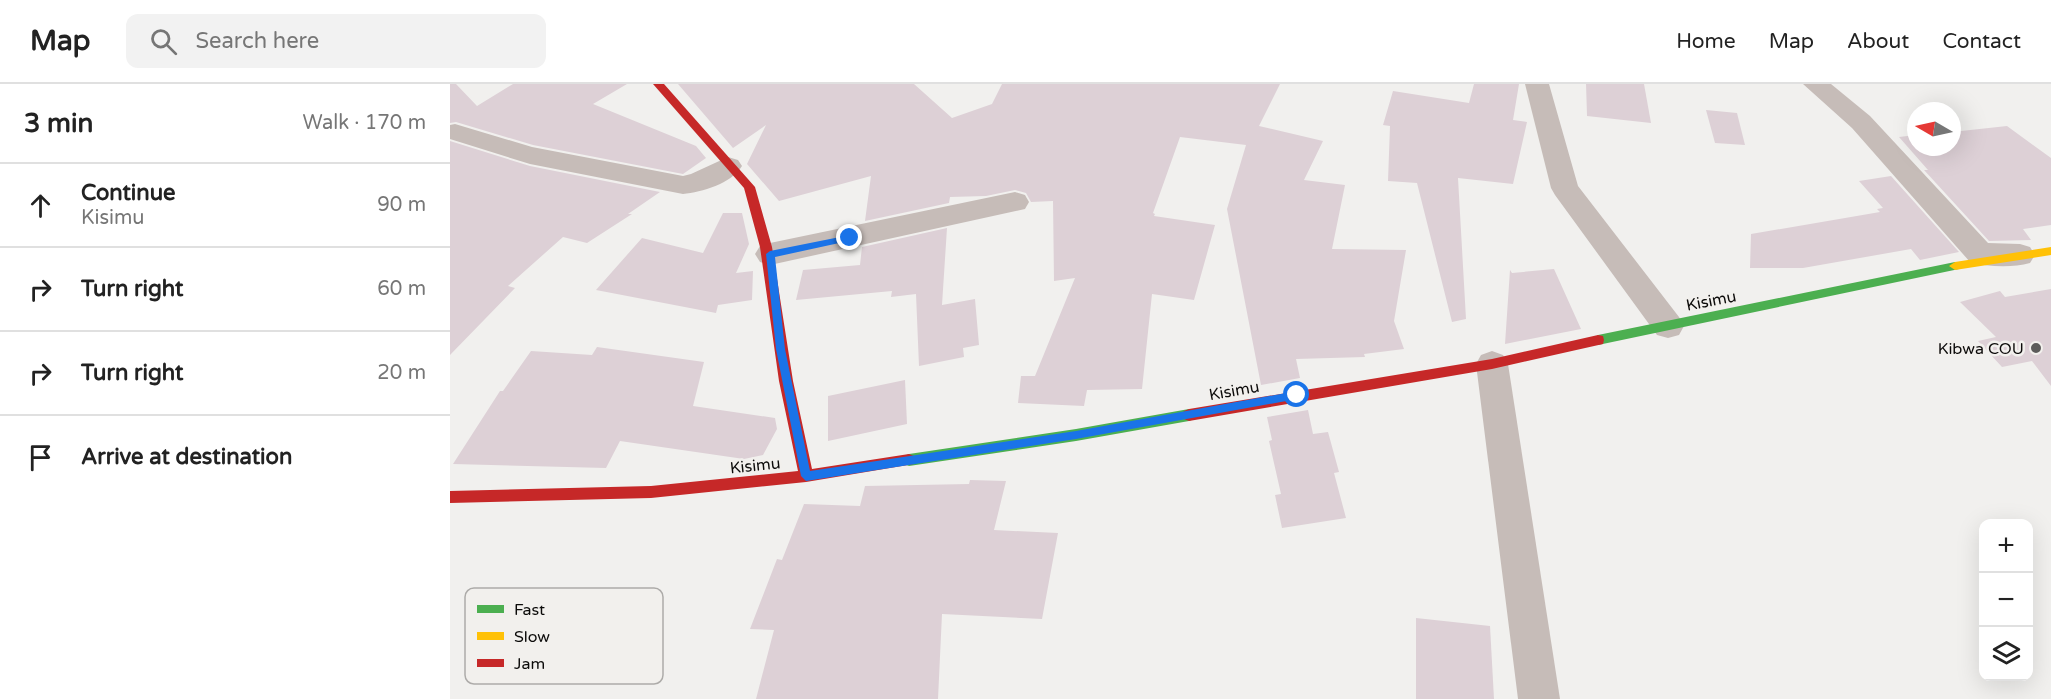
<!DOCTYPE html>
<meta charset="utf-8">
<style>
:root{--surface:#fff;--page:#f2f2f2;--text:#222;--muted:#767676;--line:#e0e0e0}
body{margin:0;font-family:"Varela Round",sans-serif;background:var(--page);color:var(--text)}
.controls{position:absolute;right:18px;bottom:18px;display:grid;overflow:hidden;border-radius:12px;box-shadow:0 6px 24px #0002}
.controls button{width:54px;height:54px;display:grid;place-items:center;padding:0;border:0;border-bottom:2px solid var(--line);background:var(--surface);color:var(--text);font:30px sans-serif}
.compass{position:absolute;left:1457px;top:18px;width:54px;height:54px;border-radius:50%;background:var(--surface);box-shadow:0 6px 24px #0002;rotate:279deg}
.stop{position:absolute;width:18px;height:18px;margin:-14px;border:4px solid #1a73e8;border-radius:50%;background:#fff}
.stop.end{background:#1a73e8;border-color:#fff;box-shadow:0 2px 6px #0008}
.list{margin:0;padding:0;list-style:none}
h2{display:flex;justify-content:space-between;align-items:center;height:78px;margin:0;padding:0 24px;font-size:26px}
h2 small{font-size:20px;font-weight:400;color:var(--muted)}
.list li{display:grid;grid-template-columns:39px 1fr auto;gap:18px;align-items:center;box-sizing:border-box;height:84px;padding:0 24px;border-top:2px solid var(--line)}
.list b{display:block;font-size:22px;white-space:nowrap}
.list p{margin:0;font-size:20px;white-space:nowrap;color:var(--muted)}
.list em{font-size:20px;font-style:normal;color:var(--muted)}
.icon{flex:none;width:33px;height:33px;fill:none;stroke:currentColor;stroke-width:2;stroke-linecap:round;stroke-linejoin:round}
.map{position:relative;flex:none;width:1601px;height:615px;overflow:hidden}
header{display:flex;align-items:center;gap:36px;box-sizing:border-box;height:84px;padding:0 30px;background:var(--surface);border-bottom:2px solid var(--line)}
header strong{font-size:28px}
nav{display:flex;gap:33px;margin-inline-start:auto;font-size:21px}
.search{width:420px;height:54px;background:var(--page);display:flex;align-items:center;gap:15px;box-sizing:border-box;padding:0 21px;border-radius:12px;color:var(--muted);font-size:22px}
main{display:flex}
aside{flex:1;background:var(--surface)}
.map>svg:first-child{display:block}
.building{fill:#ddd0d6}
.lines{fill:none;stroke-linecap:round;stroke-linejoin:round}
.street{fill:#c6bcb8;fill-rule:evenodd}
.fast{fill:#4caf50;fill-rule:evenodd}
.slow{fill:#ffc107;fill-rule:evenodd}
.jam{fill:#c62828;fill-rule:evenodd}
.route{fill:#1a73e8}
.poi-dot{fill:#5c5b5a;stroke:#f2f0ed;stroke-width:2}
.labels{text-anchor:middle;stroke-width:5;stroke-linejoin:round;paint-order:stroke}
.street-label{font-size:16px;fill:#0c0b0a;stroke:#f2f0ed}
.poi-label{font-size:16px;fill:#0c0b0a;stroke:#f2f0ed;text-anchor:end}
.key{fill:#f2f0ed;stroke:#adaba9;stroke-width:1.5}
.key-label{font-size:16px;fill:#0c0b0a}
</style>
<header>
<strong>Map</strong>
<div class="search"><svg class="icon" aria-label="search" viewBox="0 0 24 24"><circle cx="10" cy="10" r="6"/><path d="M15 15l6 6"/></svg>Search here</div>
<nav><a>Home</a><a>Map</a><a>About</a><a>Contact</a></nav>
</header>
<main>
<aside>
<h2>3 min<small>Walk · 170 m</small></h2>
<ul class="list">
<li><svg class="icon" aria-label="ahead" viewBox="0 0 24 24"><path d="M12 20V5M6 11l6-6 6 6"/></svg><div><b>Continue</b><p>Kisimu</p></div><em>90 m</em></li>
<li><svg class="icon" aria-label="right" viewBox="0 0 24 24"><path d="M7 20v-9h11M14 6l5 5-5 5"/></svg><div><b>Turn right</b></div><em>60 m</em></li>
<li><svg class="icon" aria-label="right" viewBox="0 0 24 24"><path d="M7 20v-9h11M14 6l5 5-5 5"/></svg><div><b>Turn right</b></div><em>20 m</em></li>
<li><svg class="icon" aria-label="arrive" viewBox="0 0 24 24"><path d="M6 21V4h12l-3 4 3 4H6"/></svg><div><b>Arrive at destination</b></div></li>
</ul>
</aside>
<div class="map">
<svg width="1601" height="615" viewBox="0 0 1601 615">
<rect width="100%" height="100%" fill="#f1f0ee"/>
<g class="building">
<polygon points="0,0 6,0 27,22 63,0 177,0 143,20 246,62 256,74 233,90 83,61 6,38 0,39"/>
<polygon points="228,0 464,0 502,34 542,20 552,0 830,0 809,42 873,57 854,96 895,101 882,165 956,166 944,237 954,265 914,270 915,273 846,275 850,294 811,301 777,125 796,61 730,53 703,129 705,130 704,132 765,141 744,216 702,210 692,305 637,306 634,322 568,319 571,292 585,292 625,194 604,197 603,117 581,118 576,109 565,106 536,112 500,113 499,119 415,137 421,92 329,117 297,80 316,41 283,64"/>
<polygon points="1024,0 1069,0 1063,36 1077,38 1063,100 1008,94 1016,235 1002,238 967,99 938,97 940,42 933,41 943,7 1019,19"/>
<polygon points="1136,0 1194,0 1201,39 1137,32"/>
<polygon points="1256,26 1287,29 1295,61 1265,59"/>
<polygon points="1557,42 1601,74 1601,141 1573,145 1581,156 1539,157 1474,86 1478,86 1449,53 1466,51 1466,63 1502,63 1502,48"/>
<polygon points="0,57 80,82 210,108 178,130 182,130 137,159 113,153 58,202 65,204 0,271"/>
<polygon points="1441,92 1509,168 1470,176 1461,165 1353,184 1300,184 1301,150 1430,128 1427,125 1433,124 1409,97"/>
<polygon points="273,129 292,129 299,160 286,189 303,187 302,216 268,221 266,229 146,206 192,154 253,169"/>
<polygon points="497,144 492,221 525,215 529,261 513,264 514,273 469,282 466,210 441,213 442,207 346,216 353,186 410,181 412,163"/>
<polygon points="1104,185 1131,245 1055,260 1060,186 1062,189"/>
<polygon points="1601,205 1601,302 1582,277 1552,283 1528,257 1546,253 1510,218 1550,207 1555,213"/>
<polygon points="147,263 254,278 243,322 325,334 327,345 313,371 294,375 170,357 156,384 3,380 50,307 53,307 81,267 142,271"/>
<polygon points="455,296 457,340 378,357 378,312"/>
<polygon points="858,326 863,350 878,348 889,388 884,389 896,434 832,444 825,411 831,410 819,357 822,356 817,333"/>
<polygon points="520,396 556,397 544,446 608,449 592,535 492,530 488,615 306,615 324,546 300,545 327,475 332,476 354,420 410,422 415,402 519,400"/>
<polygon points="966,534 1040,542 1044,615 966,615"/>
</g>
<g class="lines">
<g class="street">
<polygon points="1075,0 1099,0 1128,102 1229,233 1234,242 1229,251 1218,254 1207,251 1105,111 1101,104"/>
<path d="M1353 0H1381L1420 32 1538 159 1570 160 1580 163 1585 171 1580 179C1562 184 1538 183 1520 178L1402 44Z"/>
<path d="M5 40 82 63 233 92 241 90 278 73 288 76 292 82C281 100 252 108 233 110L80 80 0 55V41Z"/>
<polygon points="565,108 575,111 579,118 575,125 320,181 310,178 305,170 310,162 320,159"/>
<polygon points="1042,267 1053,271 1058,280 1110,615 1068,615 1026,280 1031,271"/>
</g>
<g class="fast">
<polygon points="1505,178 1509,179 1511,182 1509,185 1148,261 1142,256 1148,251"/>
<polygon points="739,325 744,327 746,331 744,335 739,337 626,357 459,382 454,380 452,376 454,372 459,370 626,345"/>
</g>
<polygon class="slow" points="1601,163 1601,171 1505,186 1499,182 1505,178"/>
<g class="jam">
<polygon points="203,0 214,0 305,103 322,163 343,297 362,385 459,370 464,372 466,376 464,380 356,398 201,414 0,419 0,407 201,402 348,387 329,297 310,163 294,104"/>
<polygon points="1148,251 1153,252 1154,256 1153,260 1042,285 739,337 734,335 732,331 734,327 739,325 1042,275"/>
</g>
</g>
<polygon class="route" points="400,151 404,154 403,156 325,173 335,265 360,387 626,347 847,307 852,311 847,315 626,355 356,397 351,392 326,265 316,170 320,167"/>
<circle class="poi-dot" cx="1586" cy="264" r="6"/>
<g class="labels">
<g class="street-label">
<text transform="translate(1261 216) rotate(-11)" y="6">Kisimu</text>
<text transform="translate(784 306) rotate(-10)" y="6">Kisimu</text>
<text transform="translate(305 381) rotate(-6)" y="6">Kisimu</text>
</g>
<g class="poi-label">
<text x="1574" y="270">Kibwa COU</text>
</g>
</g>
<rect x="15" y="504" width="198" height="96" rx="9" class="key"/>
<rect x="27" y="521" width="27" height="8" fill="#4caf50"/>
<rect x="27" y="548" width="27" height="8" fill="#ffc107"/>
<rect x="27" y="575" width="27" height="8" fill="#c62828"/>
<g class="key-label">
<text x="64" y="531">Fast</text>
<text x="64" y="558">Slow</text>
<text x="64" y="585">Jam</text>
</g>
</svg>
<div class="controls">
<button>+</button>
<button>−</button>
<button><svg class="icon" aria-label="layers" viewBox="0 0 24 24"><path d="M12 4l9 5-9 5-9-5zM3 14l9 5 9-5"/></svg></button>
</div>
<svg class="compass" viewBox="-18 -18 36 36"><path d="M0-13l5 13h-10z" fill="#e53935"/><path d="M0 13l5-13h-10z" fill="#767676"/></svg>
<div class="stop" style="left:847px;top:311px"></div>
<div class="stop end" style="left:400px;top:154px"></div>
</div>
</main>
